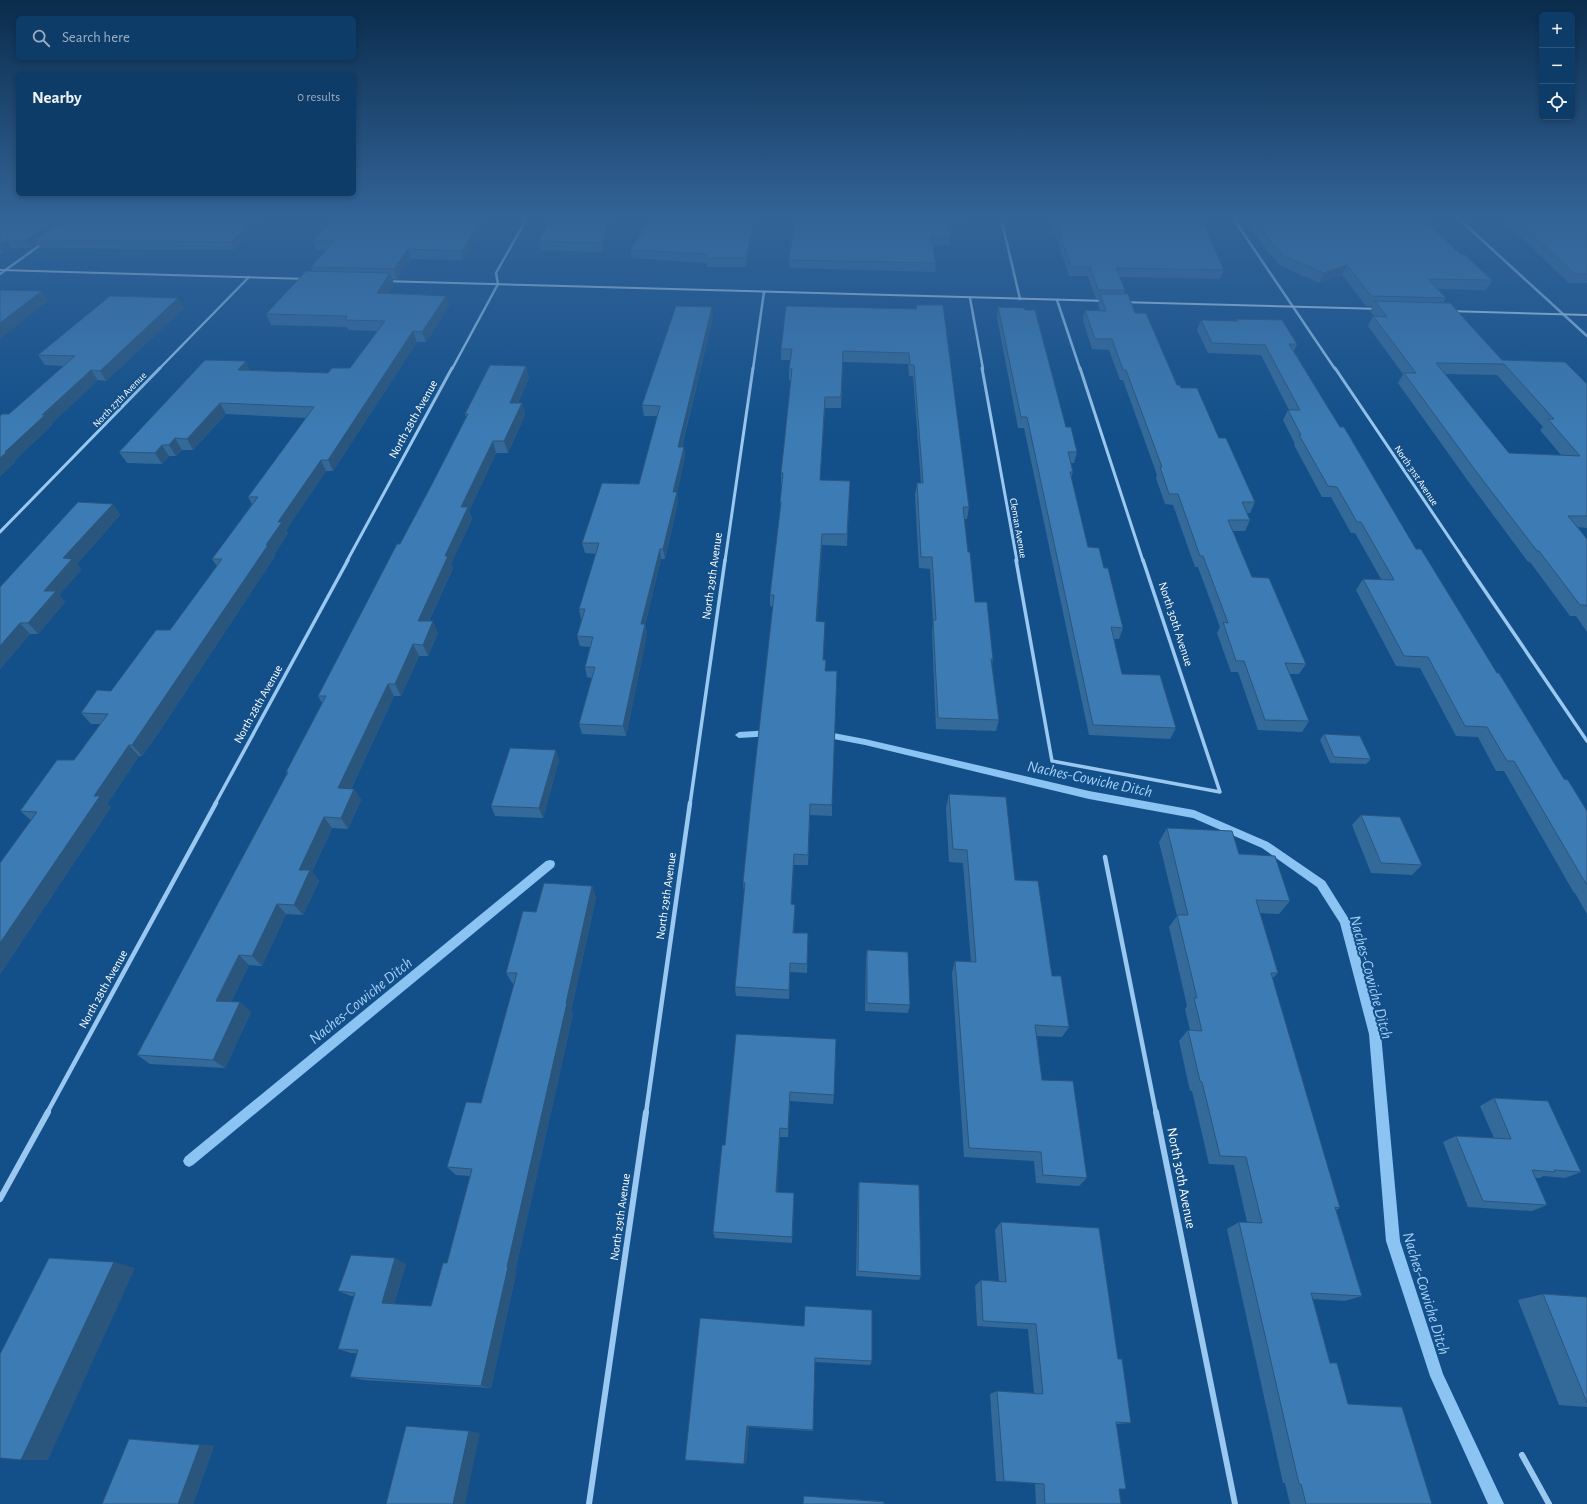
<!DOCTYPE html>
<meta charset="utf-8">
<style>
:root{--surface:#0e3c68;--page:#1c4771;--text:#f1f3f6;--muted:#9badc0;--line:#2e567c}
body{margin:0;font-family:"Alegreya Sans",sans-serif;background:var(--page);color:var(--text)}
.controls{position:absolute;right:12px;top:12px;display:grid;overflow:hidden;border-radius:6px;box-shadow:0 2px 6px #0003}
.controls button{width:36px;height:36px;display:grid;place-items:center;padding:0;border:0;border-bottom:1px solid var(--line);background:var(--surface);color:var(--text);font:20px sans-serif}
.list{margin:0;padding:0;list-style:none}
h2{display:flex;justify-content:space-between;align-items:center;height:52px;margin:0;padding:0 16px;font-size:17px}
h2 small{font-size:13px;font-weight:400;color:var(--muted)}
.icon{flex:none;width:22px;height:22px;fill:none;stroke:currentColor;stroke-width:2;stroke-linecap:round;stroke-linejoin:round}
.map{position:relative;flex:none;width:1587px;height:1504px;overflow:hidden}
.search{position:absolute;background:var(--surface);box-shadow:0 2px 6px #0003;left:16px;top:16px;width:340px;height:44px;display:flex;align-items:center;gap:10px;box-sizing:border-box;padding:0 14px;border-radius:6px;color:var(--muted);font-size:15px}
.panel{position:absolute;background:var(--surface);box-shadow:0 2px 6px #0003;left:16px;top:72px;width:340px;height:124px;border-radius:6px}
.map>svg:first-child{display:block}
.lines{fill:none;stroke-linecap:round;stroke-linejoin:round}
.stream{fill:#8bc4f3;fill-rule:evenodd}
.street-far4{stroke:#9ac8f0;stroke-width:2.5}
.street-far3{stroke:#9ac8f0;stroke-width:3}
.street-far2{stroke:#9ac8f0;stroke-width:3.5}
.street-far1{stroke:#9ac8f0;stroke-width:4.5}
.street{stroke:#9ac8f0;stroke-width:6}
.secondary{fill:#c7e2fb;fill-rule:evenodd}
.wall{fill:#346a9a;fill-rule:evenodd}
.shaded-wall{fill:#2a567d}
.building{fill:#3c7bb3;stroke:#2a567d;fill-rule:evenodd}
.labels{text-anchor:middle;stroke-width:4;stroke-linejoin:round;paint-order:stroke}
.far-street-label{font-size:10px;fill:#fff;stroke:#13508a}
.street-label{font-size:12px;fill:#fff;stroke:#13508a}
.near-street-label{font-size:14px;fill:#fff;stroke:#13508a}
.near-water-label{font-size:16px;font-style:italic;fill:#a5d1f8;stroke:#13508a}
</style>
<div class="map">
<svg width="1587" height="1504" viewBox="0 0 1587 1504">
<rect width="100%" height="100%" fill="#13508a"/>
<g class="lines">
<g class="stream">
<polygon points="771,730 775,733 771,736 739,738 735,735 739,732"/>
<polygon points="823,731 865,739 1089,791 1194,810 1268,842 1325,881 1350,921 1381,1034 1400,1241 1443,1374 1504,1504 1488,1504 1430,1376 1386,1241 1369,1034 1340,923 1317,887 1262,848 1193,818 1089,799 865,745 823,737 819,734"/>
<polygon points="550,860 554,861 555,864 554,867 193,1165 189,1167 185,1165 183,1161 185,1157 546,861"/>
</g>
<g class="street-far4">
<polyline points="1001,218 1020,299"/>
<polyline points="1233,218 1335,369"/>
<polyline points="1458,218 1587,336"/>
<polyline points="0,274 43,243"/>
<polyline points="970,298 983,369"/>
<polyline points="1057,300 1080,369"/>
<polyline points="159,369 249,277"/>
<polyline points="452,369 498,284 496,273 527,218"/>
<polyline points="753,369 764,292"/>
</g>
<g class="street-far3">
<polyline points="982,368 1017,561"/>
<polyline points="1080,368 1143,561"/>
<polyline points="1335,368 1465,561"/>
<polyline points="0,532 160,368"/>
<polyline points="347,561 452,368"/>
<polyline points="725,561 753,368"/>
</g>
<g class="street-far2">
<polyline points="1016,560 1052,761 1220,792 1143,560"/>
<polyline points="1464,560 1587,741"/>
<polyline points="215,804 348,560"/>
<polyline points="690,804 725,560"/>
</g>
<g class="street-far1">
<polyline points="1105,857 1156,1113"/>
<polyline points="47,1113 216,803"/>
<polyline points="646,1113 690,803"/>
</g>
<g class="street">
<polyline points="1156,1112 1235,1504"/>
<polyline points="0,1199 48,1112"/>
<polyline points="1522,1455 1549,1504"/>
<polyline points="589,1504 646,1112"/>
</g>
<g class="secondary">
<polygon points="0,269 309,278 311,279 309,280 0,271"/>
<polygon points="382,280 1108,300 1110,301 1108,302 380,282 380,281"/>
<polygon points="1118,301 1382,308 1384,309 1382,310 1120,303 1118,303"/>
<polygon points="1446,310 1587,314 1587,316 1448,312 1446,312"/>
</g>
</g>
<g class="wall">
<polygon points="0,218 268,218 235,250 40,248 38,244 31,248 11,248 4,253 0,253"/>
<polygon points="335,218 493,218 463,260 411,259 397,279 392,279 394,284 387,293 446,296 449,306 426,342 417,342 333,471 326,471 286,530 288,533 274,555 275,556 157,735 142,756 139,756 107,804 111,807 0,974 0,863 31,820 20,811 74,760 100,724 91,724 81,713 111,691 170,630 217,566 212,559 252,504 248,497 306,418 226,414 193,450 182,450 176,456 169,456 162,464 127,463 119,452 250,370 328,373 350,368 377,331 349,330 347,327 271,325 266,314 312,271 311,267 326,250 316,250 313,240"/>
<polygon points="615,218 603,252 540,250 539,241"/>
<polygon points="659,218 757,218 746,267 707,267 707,263 632,258 630,250 657,223"/>
<polygon points="795,218 966,218 966,223 948,223 950,237 949,245 933,245 936,263 935,272 789,268 789,260"/>
<polygon points="1050,218 1192,218 1224,270 1220,279 1120,277 1125,290 1124,294 1177,385 1181,388 1219,438 1255,502 1250,513 1247,513 1250,520 1245,531 1233,531 1252,577 1306,664 1299,674 1289,674 1309,721 1302,732 1258,730 1238,672 1231,672 1217,633 1220,627 1198,567 1195,567 1173,505 1165,504 1156,478 1157,475 1123,380 1120,380 1109,350 1092,349 1083,320 1085,310 1100,311 1098,304 1099,299 1096,299 1088,276 1069,276"/>
<path d="M1245 218H1423L1460 254 1492 280 1486 290 1438 289 1446 298 1443 303 1502 360 1587 384V528L1578 527 1587 539V632L1576 616H1570L1530 562H1528L1468 481 1398 383 1403 374 1368 326 1373 316H1374L1370 311 1373 306H1366L1342 275 1319 283 1279 265 1244 220ZM1445 374 1497 375 1543 427 1540 430 1561 455 1509 453Z"/>
<polygon points="1501,218 1587,218 1587,283 1569,283"/>
<polygon points="916,305 969,507 967,519 964,519 968,552 975,602 993,659 992,665 999,720 996,731 936,729 932,632 933,622 930,569 919,568 915,495 917,483 921,483 913,376 909,376 908,364 843,362 841,408 825,408 820,480 850,481 847,546 822,545 817,621 825,671 832,805 832,816 810,815 808,865 794,865 791,904 795,905 794,933 808,933 807,973 790,972 789,999 736,996 735,987 744,893 743,882 773,606 770,606 770,595 780,513 780,502 782,484 781,484 781,473 791,380 789,380 789,369 790,360 781,360 781,349 916,309"/>
<polygon points="998,307 1066,427 1077,452 1074,463 1070,463 1073,472 1071,478 1088,547 1104,568 1123,628 1119,639 1114,639 1122,674 1176,728 1170,739 1089,735 1024,428 1018,428 997,317"/>
<polygon points="184,308 106,381 98,380 51,424 52,425 14,461 15,462 0,476 9,414 64,366 45,365 38,355"/>
<polygon points="713,317 682,447 684,447 685,457 677,492 678,502 665,559 661,559 645,625 647,634 626,736 582,734 579,724 592,678 587,677 585,667 590,647 580,646 577,636 582,619 581,619 579,609 596,554 585,553 582,543 639,484 657,416 644,416 642,405"/>
<polygon points="1236,319 1297,344 1294,351 1340,427 1416,549 1497,673 1564,779 1587,811 1587,914 1575,893 1574,893 1504,771 1496,771 1478,737 1456,736 1420,668 1396,666 1356,590 1363,579 1381,579 1355,533 1351,533 1331,497 1322,497 1294,445 1295,444 1283,420 1288,410 1289,410 1261,355 1208,353 1197,330 1201,320 1235,321"/>
<polygon points="526,366 529,378 518,403 522,403 525,415 508,453 496,453 469,511 472,519 451,564 453,568 429,621 438,633 428,656 419,656 401,696 394,696 351,789 354,789 361,800 348,829 332,828 312,872 319,881 303,915 286,914 262,966 249,965 231,1002 251,1012 225,1068 150,1064 137,1055 287,774 286,772 322,703 318,696 431,486 466,417 465,414"/>
<polygon points="113,504 120,515 77,564 81,570 59,595 65,602 38,634 30,634 0,669 0,587"/>
<polygon points="1324,734 1371,759 1366,764 1330,763 1320,740"/>
<polygon points="559,760 543,818 495,816 491,806"/>
<polygon points="949,794 1015,880 1052,976 1069,1027 1062,1037 1037,1036 1042,1080 1087,1178 1079,1186 1036,1183 1034,1161 964,1157 952,973 955,961 971,962 963,863 949,862 946,808"/>
<polygon points="1361,815 1422,865 1412,875 1371,873 1352,825"/>
<polygon points="1167,828 1239,854 1290,901 1279,914 1260,913 1278,973 1272,979 1340,1208 1336,1210 1362,1296 1345,1301 1313,1299 1330,1363 1348,1404 1432,1504 1290,1504 1285,1483 1283,1483 1227,1229 1239,1222 1247,1222 1234,1165 1209,1164 1192,1091 1190,1091 1179,1041 1188,1030 1190,1030 1185,1009 1187,1006 1169,927 1177,916 1159,842"/>
<polygon points="592,886 596,898 571,1011 573,1014 515,1272 516,1273 491,1388 363,1380 350,1377 357,1353 351,1353 338,1349 354,1296 351,1296 338,1291 406,1264 394,1304 431,1306 447,1263 470,1176 456,1175 447,1167 481,1103 514,984 513,984 506,973 536,912"/>
<polygon points="867,950 910,1005 908,1013 865,1011 866,959"/>
<polygon points="736,1034 834,1095 833,1104 790,1101 788,1137 780,1137 777,1192 794,1201 792,1243 715,1238 713,1232 725,1145"/>
<polygon points="1494,1098 1581,1172 1565,1178 1543,1176 1540,1178 1535,1178 1547,1205 1532,1211 1468,1207 1443,1142 1456,1136 1494,1138 1480,1106"/>
<polygon points="859,1182 921,1276 919,1280 856,1276 858,1187"/>
<polygon points="1001,1222 1118,1359 1131,1423 1117,1424 1119,1489 1121,1504 1036,1504 1035,1483 996,1481 990,1394 997,1391 1034,1393 1028,1329 977,1326 975,1286 981,1280 999,1281 995,1230"/>
<polygon points="1543,1294 1587,1297 1587,1407 1559,1405 1518,1300"/>
<polygon points="700,1318 872,1361 870,1365 815,1362 813,1430 812,1431 749,1427 746,1464 685,1460"/>
<polygon points="129,1439 214,1446 193,1504 102,1504"/>
<polygon points="803,1496 881,1501 884,1502 803,1504"/>
</g>
<g class="shaded-wall">
<polygon points="58,218 74,218 35,240 38,244 31,248 26,240"/>
<polygon points="256,218 268,218 235,250 231,242"/>
<polygon points="484,218 493,218 463,260 461,251"/>
<polygon points="610,218 615,218 603,252 602,243"/>
<polygon points="755,218 757,218 746,267 746,258"/>
<polygon points="6,240 11,248 4,253 0,246 0,244"/>
<polygon points="408,249 411,259 397,279 394,269"/>
<polygon points="1347,265 1342,275 1319,283 1324,273"/>
<polygon points="390,273 394,284 380,304 377,293"/>
<polygon points="42,291 48,301 0,339 0,323"/>
<polygon points="446,296 449,306 426,342 422,332"/>
<polygon points="178,298 184,308 106,381 100,371"/>
<polygon points="712,307 713,317 679,457 678,447"/>
<polygon points="413,331 417,342 333,471 328,460"/>
<polygon points="246,361 251,372 238,370"/>
<polygon points="526,366 529,378 513,415 510,403"/>
<polygon points="91,370 98,380 51,424 52,425 14,461 15,462 0,476 0,458 5,452 42,415"/>
<polygon points="825,397 825,408 819,492 820,480"/>
<polygon points="220,403 226,414 193,450 187,439"/>
<polygon points="522,403 525,415 508,453 504,441"/>
<polygon points="175,438 182,450 176,456 169,445"/>
<polygon points="493,441 496,453 469,511 472,519 451,564 453,568 423,633 418,621 461,507"/>
<polygon points="162,445 169,456 162,464 155,453"/>
<polygon points="684,447 685,457 677,492 678,502 665,559 663,549 673,492"/>
<polygon points="321,460 326,471 286,530 288,533 274,555 275,556 157,735 142,756 132,745 266,545 278,522"/>
<polygon points="113,504 120,515 77,564 81,570 59,595 65,602 38,634 28,623 44,591 63,558"/>
<polygon points="822,534 822,545 816,633 816,621"/>
<polygon points="660,549 661,559 645,625 647,634 626,736 623,726 641,624"/>
<polygon points="433,621 438,633 428,656 423,645"/>
<polygon points="20,623 30,634 0,669 0,646"/>
<polygon points="413,644 419,656 401,696 395,684"/>
<polygon points="388,684 394,696 346,799 338,788"/>
<polygon points="129,745 139,756 107,804 111,807 0,974 0,943 94,796"/>
<polygon points="556,750 559,760 543,818 539,808"/>
<polygon points="354,789 361,800 348,829 341,818"/>
<polygon points="324,817 332,828 312,872 319,881 303,915 294,905 299,870"/>
<polygon points="794,854 794,865 791,914 791,904"/>
<polygon points="592,886 596,898 571,1011 573,1014 515,1272 516,1273 491,1388 481,1386 507,1267"/>
<polygon points="277,904 286,914 262,966 252,956"/>
<polygon points="795,905 795,914 793,942 793,933"/>
<polygon points="239,955 249,965 227,1010 216,1001"/>
<polygon points="790,963 790,972 789,999 789,990"/>
<polygon points="240,1002 251,1012 225,1068 213,1060"/>
<polygon points="790,1092 790,1101 788,1137 788,1129"/>
<polygon points="780,1128 780,1137 777,1200 776,1192"/>
<polygon points="395,1258 406,1264 393,1308 382,1303"/>
<polygon points="114,1262 135,1268 48,1460 21,1460"/>
<polygon points="747,1426 749,1427 746,1464 744,1464"/>
<polygon points="469,1431 480,1433 465,1504 453,1504"/>
<polygon points="200,1445 214,1446 193,1504 178,1504"/>
</g>
<g class="building">
<polygon points="0,218 58,218 26,240 6,240 0,244"/>
<polygon points="67,218 256,218 231,242 35,240"/>
<polygon points="335,218 484,218 461,251 408,249 394,269 311,267 334,241 313,240"/>
<polygon points="550,218 610,218 602,243 539,241"/>
<polygon points="659,218 755,218 746,258 706,258 707,254 630,250 648,223 657,223"/>
<polygon points="795,218 947,218 950,237 931,236 936,263 789,260"/>
<polygon points="1055,218 1192,218 1194,222 1203,222 1224,270 1116,268 1125,290 1098,290 1090,267 1071,267"/>
<polygon points="1253,218 1423,218 1460,254 1464,254 1492,280 1428,279 1446,298 1371,296 1347,265 1324,273 1283,256"/>
<polygon points="1515,218 1587,218 1587,274 1575,274"/>
<polygon points="306,271 390,273 377,293 446,296 422,332 413,331 328,460 321,460 278,522 282,522 266,545 268,545 147,723 132,745 129,745 94,796 100,796 0,943 0,863 37,812 20,811 57,760 74,760 108,714 81,713 97,690 111,691 156,630 170,630 222,559 212,559 258,497 248,497 314,407 220,403 187,439 175,438 169,445 162,445 155,453 119,452 205,360 246,361 238,370 328,373 332,368 350,368 385,321 345,320 347,316 266,314"/>
<polygon points="0,290 42,291 0,323"/>
<polygon points="1100,294 1128,294 1135,313 1146,313 1177,385 1180,385 1181,388 1197,388 1219,438 1226,438 1255,502 1242,502 1250,520 1228,520 1252,577 1269,578 1306,664 1285,663 1309,721 1265,720 1244,661 1236,661 1223,622 1228,623 1203,556 1200,556 1178,494 1169,494 1160,467 1162,467 1126,370 1123,370 1112,339 1095,339 1085,310 1106,311"/>
<polygon points="110,296 178,298 100,371 91,370 42,415 45,415 5,452 7,452 0,458 0,416 2,414 9,414 75,356 38,355"/>
<path d="M1375 301 1450 303 1502 360 1565 362 1587 384V516H1568L1587 539V607L1586 605H1580L1539 551H1537L1475 470 1404 373H1416L1373 316 1387 317ZM1436 363 1504 364 1554 419H1548L1580 456 1509 453Z"/>
<polygon points="916,305 943,305 969,507 963,507 968,552 970,552 975,602 987,602 993,659 991,659 999,720 938,718 933,620 936,620 932,557 921,557 917,483 923,483 914,365 910,365 909,353 843,351 841,397 825,397 820,480 850,481 847,534 822,534 816,621 825,622 823,660 826,660 825,671 837,671 832,805 810,804 808,855 794,854 791,904 795,905 793,933 808,933 807,964 790,963 789,990 735,987 745,883 743,882 751,802 774,595 770,595 781,502 780,502 783,473 781,473 792,369 789,369 792,349 781,349 786,306 917,309"/>
<polygon points="676,306 712,307 678,447 684,447 673,492 677,492 663,549 660,549 641,624 645,624 623,726 579,724 595,667 585,667 593,637 577,636 585,609 579,609 599,543 582,543 602,483 639,484 660,406 642,405"/>
<polygon points="998,307 1024,308 1025,310 1035,310 1066,427 1071,427 1077,452 1068,452 1073,472 1070,472 1088,547 1099,548 1104,568 1108,568 1123,628 1111,627 1122,674 1160,675 1176,728 1093,725 1027,417 1021,417"/>
<polygon points="1236,319 1282,320 1297,344 1289,344 1340,427 1344,427 1416,549 1421,549 1497,673 1499,673 1564,779 1568,780 1587,811 1587,884 1586,884 1514,761 1507,761 1487,727 1465,726 1428,657 1404,656 1363,579 1394,580 1361,522 1357,522 1337,487 1328,486 1299,435 1301,435 1288,410 1300,410 1265,345 1212,343 1201,320 1238,321"/>
<polygon points="490,365 526,366 510,403 522,403 504,441 493,441 461,507 468,507 445,556 448,556 418,621 433,621 423,645 413,644 395,684 388,684 338,788 354,789 341,818 324,817 299,870 310,870 294,905 277,904 252,956 239,955 216,1001 240,1002 213,1060 137,1055 288,772 286,772 326,696 318,696 397,544 400,544 431,486 468,414 465,414"/>
<polygon points="78,502 113,504 63,558 72,559 44,591 56,591 28,623 20,623 0,646 0,587"/>
<polygon points="1324,734 1360,736 1371,759 1334,757"/>
<polygon points="510,748 556,750 539,808 491,806"/>
<polygon points="949,794 1006,797 1015,880 1038,881 1052,976 1061,976 1069,1027 1035,1025 1042,1080 1073,1081 1087,1178 1043,1175 1041,1152 969,1148 955,961 976,962 967,850 953,849"/>
<polygon points="1361,815 1400,817 1422,865 1381,863"/>
<polygon points="1167,828 1232,831 1239,854 1275,856 1290,901 1256,900 1278,973 1271,973 1340,1208 1335,1207 1362,1296 1311,1293 1330,1363 1337,1363 1348,1404 1402,1407 1432,1504 1306,1504 1301,1484 1299,1484 1239,1222 1262,1223 1246,1157 1220,1156 1202,1082 1200,1081 1188,1030 1202,1031 1194,998 1197,998 1177,915 1188,915"/>
<polygon points="544,883 592,886 566,1003 567,1003 507,1267 508,1267 481,1386 350,1377 358,1350 338,1349 355,1293 338,1291 351,1255 395,1258 382,1303 431,1306 443,1263 447,1263 472,1169 447,1167 466,1102 481,1103 517,973 506,973 523,911 536,912"/>
<polygon points="867,950 908,952 910,1005 867,1003"/>
<polygon points="736,1034 836,1039 834,1095 790,1092 788,1129 780,1128 776,1192 794,1193 792,1237 713,1232 722,1145 725,1145"/>
<polygon points="1494,1098 1548,1101 1581,1172 1554,1170 1555,1172 1532,1170 1547,1205 1483,1201 1456,1136 1511,1139"/>
<polygon points="859,1182 919,1185 921,1276 858,1271"/>
<polygon points="1001,1222 1099,1228 1118,1359 1122,1359 1131,1423 1116,1422 1126,1489 1119,1489 1121,1504 1045,1504 1044,1484 1004,1481 997,1391 1043,1394 1036,1324 983,1321 981,1280 1006,1282"/>
<polygon points="49,1258 114,1262 21,1460 0,1458 0,1354"/>
<polygon points="1543,1294 1587,1297 1587,1403"/>
<polygon points="805,1306 872,1310 872,1361 815,1358 813,1430 747,1426 744,1464 685,1460 700,1318 804,1326"/>
<polygon points="406,1426 469,1431 453,1504 386,1504"/>
<polygon points="129,1439 200,1445 178,1504 102,1504"/>
<polygon points="804,1496 884,1502 884,1504 803,1504"/>
</g>
<linearGradient id="sky" x2="0" y2="1"><stop stop-color="#0a2c4c"/><stop offset="0.51" stop-color="#336498"/><stop offset="1" stop-color="#336498" stop-opacity="0"/></linearGradient>
<rect width="1587" height="429" fill="url(#sky)"/>
<g class="labels">
<g class="far-street-label">
<text transform="translate(119 399) rotate(-46)" y="4">North 27th Avenue</text>
<text transform="translate(1417 475) rotate(56)" y="4">North 31st Avenue</text>
<text transform="translate(1019 528) rotate(80)" y="4">Cleman Avenue</text>
</g>
<g class="street-label">
<text transform="translate(413 419) rotate(-61)" y="4">North 28th Avenue</text>
<text transform="translate(712 576) rotate(-82)" y="4">North 29th Avenue</text>
<text transform="translate(1176 624) rotate(72)" y="4">North 30th Avenue</text>
<text transform="translate(258 704) rotate(-61)" y="4">North 28th Avenue</text>
<text transform="translate(666 896) rotate(-82)" y="4">North 29th Avenue</text>
<text transform="translate(103 989) rotate(-61)" y="4">North 28th Avenue</text>
<text transform="translate(620 1217) rotate(-82)" y="4">North 29th Avenue</text>
</g>
<g class="near-street-label">
<text transform="translate(1182 1178) rotate(79)" y="5">North 30th Avenue</text>
</g>
<g class="near-water-label">
<text transform="translate(1090 778) rotate(12)" y="6">Naches-Cowiche Ditch</text>
<text transform="translate(1372 977) rotate(75)" y="6">Naches-Cowiche Ditch</text>
<text transform="translate(360 1000) rotate(-39)" y="6">Naches-Cowiche Ditch</text>
<text transform="translate(1427 1293) rotate(73)" y="6">Naches-Cowiche Ditch</text>
</g>
</g>
</svg>
<div class="controls">
<button>+</button>
<button>−</button>
<button><svg class="icon" aria-label="locate" viewBox="0 0 24 24"><circle cx="12" cy="12" r="6"/><path d="M12 2v4M12 18v4M2 12h4M18 12h4"/></svg></button>
</div>
<div class="search"><svg class="icon" aria-label="search" viewBox="0 0 24 24"><circle cx="10" cy="10" r="6"/><path d="M15 15l6 6"/></svg>Search here</div>
<section class="panel">
<h2>Nearby<small>0 results</small></h2>
<ul class="list">
</ul>
</section>
</div>
